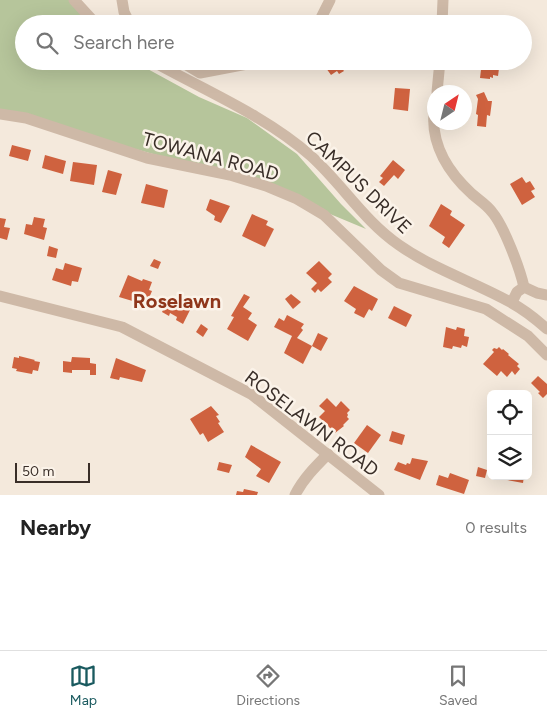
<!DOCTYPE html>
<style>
:root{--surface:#fff;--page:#f6f6f6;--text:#222;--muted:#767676;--line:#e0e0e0;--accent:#1a5a5f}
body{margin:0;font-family:Figtree,sans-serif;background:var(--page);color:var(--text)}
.controls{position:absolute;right:15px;bottom:15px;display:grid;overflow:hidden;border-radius:8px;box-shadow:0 5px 20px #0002}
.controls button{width:45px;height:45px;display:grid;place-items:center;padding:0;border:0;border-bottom:1px solid var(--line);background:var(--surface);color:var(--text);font:25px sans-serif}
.compass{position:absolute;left:427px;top:85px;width:45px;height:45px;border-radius:50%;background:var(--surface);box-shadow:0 5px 20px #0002;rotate:35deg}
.scale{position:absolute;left:15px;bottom:12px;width:75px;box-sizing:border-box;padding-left:5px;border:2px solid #392e28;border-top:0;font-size:14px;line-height:18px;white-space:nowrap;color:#392e28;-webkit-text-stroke:4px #fbf3e9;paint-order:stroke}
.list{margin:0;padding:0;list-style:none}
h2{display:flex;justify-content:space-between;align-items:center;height:65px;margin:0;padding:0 20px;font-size:21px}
h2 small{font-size:16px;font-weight:400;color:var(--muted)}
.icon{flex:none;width:28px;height:28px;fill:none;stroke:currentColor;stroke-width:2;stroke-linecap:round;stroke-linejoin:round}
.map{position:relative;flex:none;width:547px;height:495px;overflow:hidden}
.search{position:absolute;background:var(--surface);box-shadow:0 5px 20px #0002;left:15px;right:15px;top:15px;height:55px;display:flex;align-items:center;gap:12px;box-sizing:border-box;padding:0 18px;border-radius:28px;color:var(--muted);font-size:19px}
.sheet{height:155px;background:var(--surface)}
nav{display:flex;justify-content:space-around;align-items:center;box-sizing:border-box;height:70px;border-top:1px solid var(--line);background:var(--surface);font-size:14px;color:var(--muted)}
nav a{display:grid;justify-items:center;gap:2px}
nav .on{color:var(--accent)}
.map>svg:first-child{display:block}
.green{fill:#b6c59b}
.building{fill:#cf623f}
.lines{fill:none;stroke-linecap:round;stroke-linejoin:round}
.street{stroke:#ceb9a7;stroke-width:11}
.labels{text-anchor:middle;stroke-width:5;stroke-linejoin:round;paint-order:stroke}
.street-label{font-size:19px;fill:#392e28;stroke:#fbf3e9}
.neighbourhood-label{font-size:20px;font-weight:bold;fill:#8f361a;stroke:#fbf3e9}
</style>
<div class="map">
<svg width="547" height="495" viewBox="0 0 547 495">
<rect width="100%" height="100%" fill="#f4e9dc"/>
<polygon class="green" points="0,0 71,0 93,24 24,24 24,61 133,61 199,97 247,118 297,154 341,204 366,229 234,174 153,154 0,111"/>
<g class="building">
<polygon points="321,61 344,61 346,64 341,67 344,71 339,74 337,71 331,75"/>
<polygon points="482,61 500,61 498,76 493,75 493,78 490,77 490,79 480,78"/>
<polygon points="395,88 410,89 408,111 393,109"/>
<polygon points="484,92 488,101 492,101 490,116 487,115 486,127 477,126 478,115 476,114 478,99 476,95"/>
<polygon points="12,145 31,150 28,161 9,156"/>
<polygon points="45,155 66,161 63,174 42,168"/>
<polygon points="393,160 405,170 398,179 394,175 384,186 379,182 383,178 380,176"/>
<polygon points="73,162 97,165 94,185 70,181"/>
<polygon points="108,170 122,174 116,195 102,192"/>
<polygon points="522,177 526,183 530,181 535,189 531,191 535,197 522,205 510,184"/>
<polygon points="146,184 168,190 164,208 141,203"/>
<polygon points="210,199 230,206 221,223 214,220 215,216 206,210"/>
<polygon points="441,204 452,211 450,215 465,225 449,248 442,243 445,237 429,226"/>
<polygon points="252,214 268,221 266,225 274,229 265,247 242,236"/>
<polygon points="34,217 45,219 43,227 47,228 44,240 24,234 26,224 32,225"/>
<polygon points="0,218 6,219 4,227 10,228 7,240 0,238"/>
<polygon points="49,246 58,249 56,258 47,256"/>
<polygon points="154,259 161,262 158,269 150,266"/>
<polygon points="319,261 332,274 328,278 332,282 321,292 318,289 315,293 311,289 317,283 306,273"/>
<polygon points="65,263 82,268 78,282 72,281 71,286 52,280 56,268 63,270"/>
<polygon points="128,275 142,281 143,279 152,282 149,290 152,291 146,305 119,297"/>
<polygon points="354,286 378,299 372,311 369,309 364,318 354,313 356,309 344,301"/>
<polygon points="244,294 250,297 243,307 252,313 248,319 257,325 248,341 227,329 234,317 231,316"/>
<polygon points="291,294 301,302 293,309 285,299"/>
<polygon points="168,299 190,310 183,324 176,320 177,317 170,313 169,316 162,312"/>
<polygon points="394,306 412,315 406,327 388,318"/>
<polygon points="287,315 304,324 301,328 303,330 297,338 312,346 303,364 284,353 292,336 274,327 279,318 284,321"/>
<polygon points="201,324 208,329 203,337 196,332"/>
<polygon points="446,327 456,330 457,327 465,329 464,336 469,337 467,347 462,345 461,348 453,346 452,349 443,347"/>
<polygon points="318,333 328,338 321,351 312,346"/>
<polygon points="499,347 502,350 503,349 509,354 508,355 519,364 517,366 520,369 515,375 512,371 507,377 501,371 497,376 483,364 494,352 492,350 494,348 497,349"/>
<polygon points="19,356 35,360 34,361 40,362 38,371 33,370 32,374 16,371 17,369 12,368 14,357 19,358"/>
<polygon points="72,357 90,358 90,363 96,364 96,375 90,375 90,370 72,370 72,373 63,372 63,361 71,362"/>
<polygon points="116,358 146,370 142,382 120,377 119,380 110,378"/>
<polygon points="538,376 547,384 547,394 543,398 538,393 540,392 531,383"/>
<polygon points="327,398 336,407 341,401 350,410 347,413 348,415 347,417 349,419 343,425 344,426 335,433 319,417 325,411 319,406"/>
<polygon points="211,406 219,415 216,416 220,422 218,423 224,432 208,442 203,433 200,435 190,419"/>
<polygon points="367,425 381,435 368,453 354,443"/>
<polygon points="392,431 405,435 402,445 389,441"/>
<polygon points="251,445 281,462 269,483 256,476 261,469 245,457"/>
<polygon points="412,458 428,461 420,480 394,470 398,462 406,465 407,463 410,464"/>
<polygon points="219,462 232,465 229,473 217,470"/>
<polygon points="478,467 487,470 485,478 476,476"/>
<polygon points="450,473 469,480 464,494 436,485 439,475 448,478"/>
<polygon points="496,476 524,476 523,483 496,478"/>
<polygon points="244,489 258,492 257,495 236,495 237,491 243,492"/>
</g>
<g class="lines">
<g class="street">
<polyline points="74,0 96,24"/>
<polyline points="122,0 124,12 130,24"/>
<polyline points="318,24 330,0"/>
<polyline points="442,24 443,0"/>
<path d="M152 61C204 90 266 116 311 156 342 184 364 221 399 245 433 269 474 282 510 302 523 309 536 319 547 329"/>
<polyline points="180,61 200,73 264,61"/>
<polyline points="437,92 440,61"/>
<path d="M434 113C431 145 449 173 472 194 479 200 487 205 492 212 504 226 520 269 524 287"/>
<polyline points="0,114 26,118 147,158 230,175 266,186 297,199 324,215 381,270 399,283 486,309 528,336 547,355"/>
<polyline points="0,296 122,327 251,394 379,495"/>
<polyline points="512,302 517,292 524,287 537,293 547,295"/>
<path d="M295 495C303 479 315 467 328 454"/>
</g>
</g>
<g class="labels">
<g class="street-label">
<text transform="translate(211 156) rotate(15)" y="7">TOWANA ROAD</text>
<text transform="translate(359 182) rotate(44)" y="7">CAMPUS DRIVE</text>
<text transform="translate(312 423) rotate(37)" y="7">ROSELAWN ROAD</text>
</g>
<g class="neighbourhood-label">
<text x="177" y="308">Roselawn</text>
</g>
</g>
</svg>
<div class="controls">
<button><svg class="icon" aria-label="locate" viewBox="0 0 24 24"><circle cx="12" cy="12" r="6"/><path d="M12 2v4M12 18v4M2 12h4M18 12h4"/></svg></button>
<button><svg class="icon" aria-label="layers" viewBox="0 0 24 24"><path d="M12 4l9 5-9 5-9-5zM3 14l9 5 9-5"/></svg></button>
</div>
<svg class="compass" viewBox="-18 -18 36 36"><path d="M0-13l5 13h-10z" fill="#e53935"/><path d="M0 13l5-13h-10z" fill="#767676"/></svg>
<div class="scale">50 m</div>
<div class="search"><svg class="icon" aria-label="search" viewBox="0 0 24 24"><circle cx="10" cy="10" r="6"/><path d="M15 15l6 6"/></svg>Search here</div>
</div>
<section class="sheet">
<h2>Nearby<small>0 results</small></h2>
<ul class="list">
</ul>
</section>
<nav>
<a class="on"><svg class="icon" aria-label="map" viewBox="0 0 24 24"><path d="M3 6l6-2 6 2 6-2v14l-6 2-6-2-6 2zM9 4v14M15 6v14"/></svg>Map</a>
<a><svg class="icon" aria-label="directions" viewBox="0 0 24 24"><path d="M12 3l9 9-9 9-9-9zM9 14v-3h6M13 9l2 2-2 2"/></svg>Directions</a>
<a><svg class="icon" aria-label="saved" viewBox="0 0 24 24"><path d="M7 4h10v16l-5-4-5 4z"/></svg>Saved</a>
</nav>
